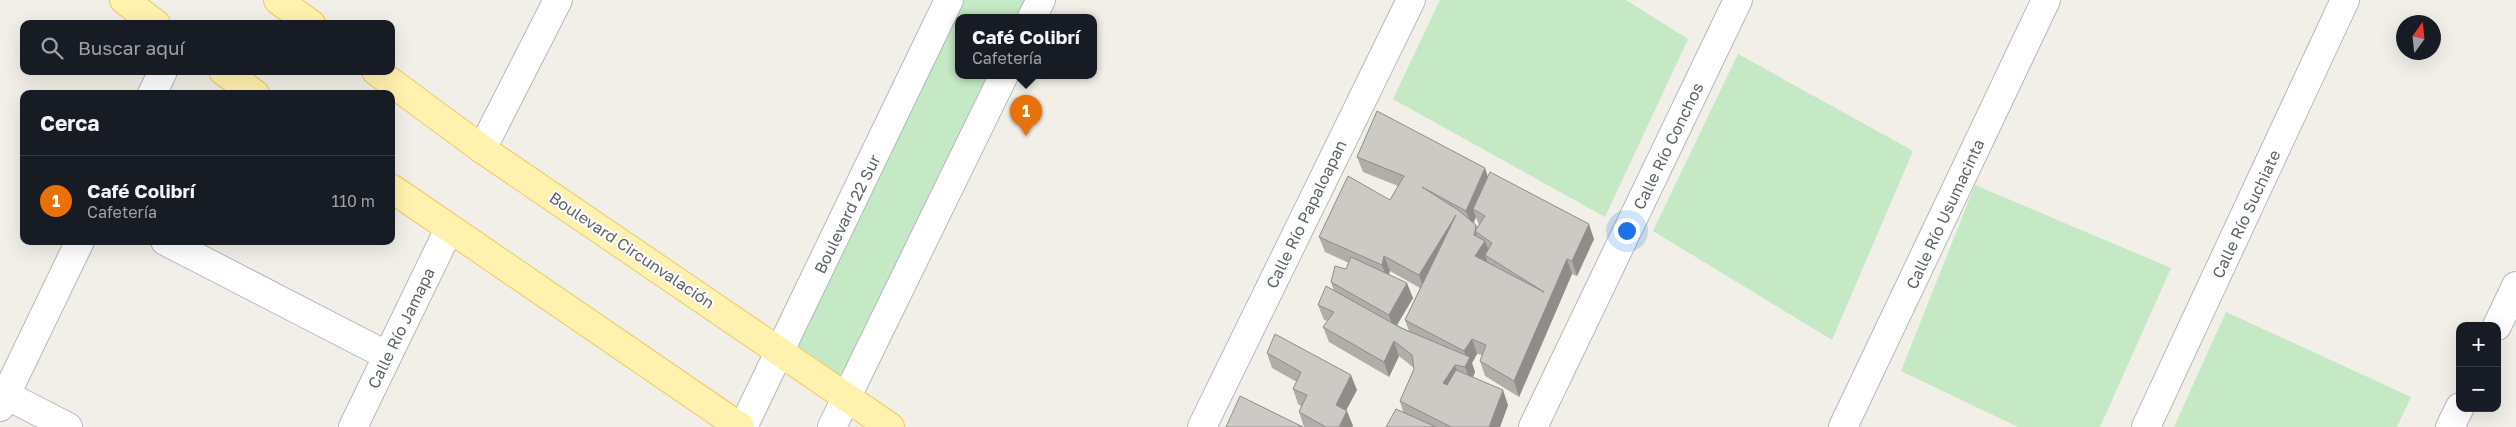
<!DOCTYPE html>
<html lang="es">
<meta charset="utf-8">
<style>
:root{--surface:#171b24;--page:#20242c;--text:#f1f3f6;--muted:#9ea1a6;--line:#363941;--accent:#ea4335}
body{margin:0;font-family:"Golos Text",sans-serif;background:var(--page);color:var(--text)}
.controls{position:absolute;right:15px;bottom:15px;display:grid;overflow:hidden;border-radius:10px;box-shadow:0 5px 20px #0002}
.controls button{width:45px;height:45px;display:grid;place-items:center;padding:0;border:0;border-bottom:1px solid var(--line);background:var(--surface);color:var(--text);font:25px sans-serif}
.compass{position:absolute;left:2396px;top:15px;width:45px;height:45px;border-radius:50%;background:var(--surface);box-shadow:0 5px 20px #0002;rotate:15deg}
.you{position:absolute;left:1626px;top:230px;width:18px;height:18px;margin:-12px;border:4px solid #fff;border-radius:50%;background:#1a73e8;box-shadow:0 0 0 8px #1a73e833}
.badge{display:grid;place-items:center;width:32px;height:32px;border-radius:50%;background:var(--accent);color:#fff;font-size:16px;font-weight:700}
.pin{position:absolute;translate:-50% -41px;filter:drop-shadow(0 1px 2px #0008)}
.pin::after{content:'';position:absolute;top:26px;width:18px;height:15px;background:inherit;clip-path:polygon(0 0,100% 0,50% 100%)}
.popup{position:absolute;left:955px;top:14px;width:142px;height:65px;box-sizing:border-box;display:grid;place-content:center;border-radius:10px;background:var(--surface);filter:drop-shadow(0 1px 4px #0005);font-size:16px;white-space:nowrap;color:var(--muted)}
.popup b{font-size:19px;color:var(--text)}
.popup::after{content:'';position:absolute;left:50%;top:100%;margin-left:-10px;border:10px solid transparent;border-top-color:var(--surface)}
.list{margin:0;padding:0;list-style:none}
h2{display:flex;justify-content:space-between;align-items:center;height:65px;margin:0;padding:0 20px;font-size:21px}
h2 small{font-size:16px;font-weight:400;color:var(--muted)}
.list li{display:grid;grid-template-columns:32px 1fr auto;gap:15px;align-items:center;box-sizing:border-box;height:90px;padding:0 20px;border-top:1px solid var(--line)}
.list b{display:block;font-size:19px;white-space:nowrap}
.list p{margin:0;font-size:16px;white-space:nowrap;color:var(--muted)}
.list em{font-size:16px;font-style:normal;color:var(--muted)}
.icon{flex:none;width:28px;height:28px;fill:none;stroke:currentColor;stroke-width:2;stroke-linecap:round;stroke-linejoin:round}
.map{position:relative;flex:none;width:2516px;height:427px;overflow:hidden}
.search{position:absolute;background:var(--surface);box-shadow:0 5px 20px #0002;left:20px;top:20px;width:375px;height:55px;display:flex;align-items:center;gap:12px;box-sizing:border-box;padding:0 18px;border-radius:10px;color:var(--muted);font-size:19px}
.panel{position:absolute;background:var(--surface);box-shadow:0 5px 20px #0002;left:20px;top:90px;width:375px;height:155px;border-radius:10px}
.map>svg:first-child{display:block}
.green{fill:#c5e8c5}
.lines{fill:none;stroke-linecap:round;stroke-linejoin:round}
.minor-casing{stroke:#b5b8bc;stroke-width:30}
.major-casing{stroke:#f2c960;stroke-width:30}
.minor{stroke:#fff;stroke-width:28}
.major{stroke:#fff2af;stroke-width:28}
.wall{fill:#afaea9;fill-rule:evenodd}
.shaded-wall{fill:#8f8d8a}
.building{fill:#cccac5;stroke:#8f8d8a;fill-rule:evenodd}
.labels{text-anchor:middle;stroke-width:4;stroke-linejoin:round;paint-order:stroke}
.street-label{font-size:16px;fill:#5f6368;stroke:#fff}
</style>
<div class="map">
<svg width="2516" height="427" viewBox="0 0 2516 427">
<rect width="100%" height="100%" fill="#f1efe8"/>
<g class="green">
<polygon points="953,0 1042,0 1034,17 958,17 958,75 1006,75 846,401 782,357"/>
<polygon points="1440,0 1626,0 1688,39 1605,217 1393,99"/>
<polygon points="1738,54 1913,151 1832,340 1653,231"/>
<polygon points="1975,185 2171,268 2100,427 2018,427 1901,371"/>
<polygon points="2226,312 2411,397 2397,427 2174,427"/>
</g>
<g class="lines">
<defs>
<g id="minor">
<polyline points="1032,17 1041,0"/>
<polyline points="152,94 163,71"/>
<polyline points="482,149 558,0"/>
<polyline points="165,241 386,355"/>
<polyline points="2497,326 2516,286"/>
<polyline points="6,395 68,427"/>
<polyline points="0,407 80,241"/>
<polyline points="353,427 449,229"/>
<polyline points="743,427 949,0"/>
<polyline points="832,427 1004,75"/>
<polyline points="1202,427 1411,0"/>
<polyline points="1533,427 1738,0"/>
<polyline points="1843,427 2046,0"/>
<polyline points="2146,427 2345,0"/>
<polyline points="2450,427 2460,407"/>
</g>
<g id="major">
<polyline points="124,0 156,24"/>
<polyline points="278,0 311,24"/>
<polyline points="223,71 255,94"/>
<polyline points="376,71 482,149 890,427"/>
<polyline points="391,188 740,427"/>
</g>
</defs>
<use href="#minor" class="minor-casing"/>
<use href="#major" class="major-casing"/>
<use href="#minor" class="minor"/>
<use href="#major" class="major"/>
</g>
<g class="wall">
<path d="M1357 157 1488 177 1594 239 1577 276 1572 274 1519 397 1485 376 1480 361 1482 355 1477 354 1472 363 1475 372 1473 377 1508 405 1500 427H1386L1403 412 1400 401 1414 369V368L1399 356 1389 377 1329 342 1323 327 1328 321 1324 320 1318 305 1334 291 1331 282 1346 269 1349 263 1325 252 1319 237 1390 200 1398 186 1363 172ZM1476 217 1479 225 1477 227 1474 222ZM1390 271 1420 288 1405 320 1409 331 1397 325 1413 298 1389 274Z"/>
<polygon points="1267,353 1357,390 1346,410 1353,426 1352,427 1304,427 1299,412 1301,406 1298,404 1293,389 1297,382 1272,368"/>
</g>
<g class="shaded-wall">
<polygon points="1485,168 1490,183 1473,209 1476,217 1472,226 1466,211"/>
<polygon points="1456,215 1424,290 1419,275"/>
<polygon points="1589,224 1594,239 1577,276 1572,261"/>
<polygon points="1475,231 1480,246 1485,241 1491,256 1485,255 1487,261 1481,271 1475,256 1474,235"/>
<polygon points="1384,256 1390,271 1387,280 1382,265"/>
<polygon points="1567,259 1572,274 1519,397 1514,381"/>
<polygon points="1407,283 1413,298 1394,330 1389,315"/>
<polygon points="1472,339 1477,354 1472,363 1475,372 1471,382 1465,367 1468,361 1464,351"/>
<polygon points="1394,341 1399,356 1389,377 1384,362"/>
<polygon points="1455,365 1461,380 1448,398 1443,383"/>
<polygon points="1351,375 1357,390 1341,420 1336,405"/>
<polygon points="1503,390 1508,405 1500,427 1489,427"/>
<polygon points="1347,411 1353,426 1352,427 1339,427"/>
</g>
<g class="building">
<path d="M1377 111 1485 168 1466 211 1422 187 1458 210 1476 225 1475 231 1485 216 1473 209 1490 172 1589 224 1572 261 1567 259 1514 381 1480 361 1486 345 1472 339 1464 351 1405 320 1456 215 1419 275 1384 256 1382 265 1319 237 1348 176 1390 200 1404 176 1357 157ZM1475 231 1492 243 1485 255 1544 292 1475 256 1485 241 1474 235Z"/>
<polygon points="1351,257 1407,283 1389,315 1331,282 1335,266 1346,269"/>
<polygon points="1326,286 1401,328 1470,357 1465,367 1455,365 1443,383 1447,385 1456,370 1503,390 1489,427 1451,427 1400,401 1414,369 1412,355 1394,341 1384,362 1323,327 1334,312 1318,305"/>
<polygon points="1275,334 1351,375 1336,405 1347,411 1339,427 1326,427 1299,412 1307,395 1293,389 1301,372 1267,353"/>
<polygon points="1240,396 1303,427 1226,427"/>
<polygon points="1396,409 1436,427 1386,427"/>
</g>
<g class="labels">
<g class="street-label">
<text transform="translate(1668 146) rotate(-64)" y="6">Calle Río Conchos</text>
<text transform="translate(847 214) rotate(-64)" y="6">Boulevard 22 Sur</text>
<text transform="translate(1306 214) rotate(-64)" y="6">Calle Río Papaloapan</text>
<text transform="translate(1945 214) rotate(-65)" y="6">Calle Río Usumacinta</text>
<text transform="translate(2246 214) rotate(-65)" y="6">Calle Río Suchiate</text>
<text transform="translate(632 250) rotate(34)" y="6">Boulevard Circunvalación</text>
<text transform="translate(401 328) rotate(-64)" y="6">Calle Río Jamapa</text>
</g>
</g>
</svg>
<div class="controls">
<button>+</button>
<button>−</button>
</div>
<svg class="compass" viewBox="-18 -18 36 36"><path d="M0-13l5 13h-10z" fill="#e53935"/><path d="M0 13l5-13h-10z" fill="#9ea1a6"/></svg>
<div class="you"></div>
<div class="pin badge" style="left:1026px;top:136px;background:#e8710a">1</div>
<div class="popup"><b>Café Colibrí</b>Cafetería</div>
<div class="search"><svg class="icon" aria-label="search" viewBox="0 0 24 24"><circle cx="10" cy="10" r="6"/><path d="M15 15l6 6"/></svg>Buscar aquí</div>
<section class="panel">
<h2>Cerca<small></small></h2>
<ul class="list">
<li><span class="badge" style="background:#e8710a">1</span><div><b>Café Colibrí</b><p>Cafetería</p></div><em>110 m</em></li>
</ul>
</section>
</div>
